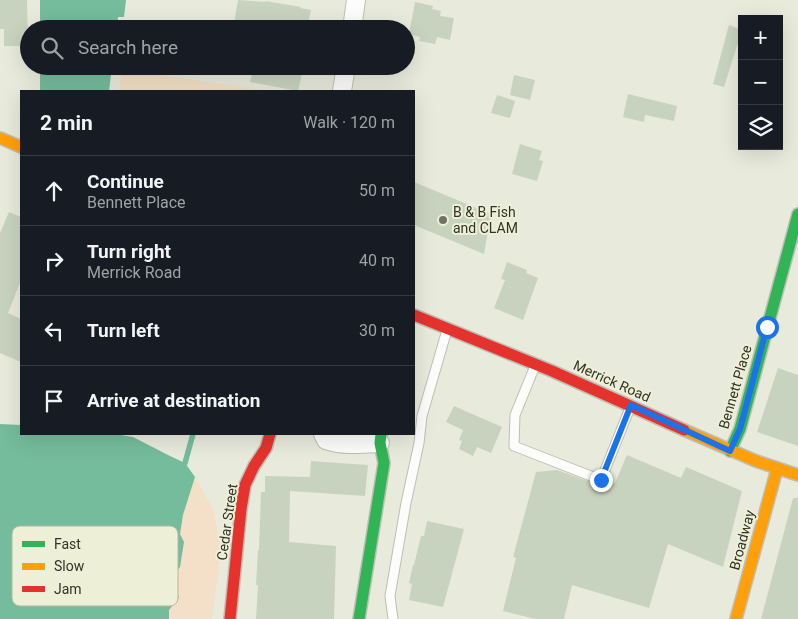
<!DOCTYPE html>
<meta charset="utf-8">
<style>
:root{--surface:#171b24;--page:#242831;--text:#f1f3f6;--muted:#9ea1a6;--line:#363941}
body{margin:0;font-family:Roboto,sans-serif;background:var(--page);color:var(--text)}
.controls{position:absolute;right:15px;top:15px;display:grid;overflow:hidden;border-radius:0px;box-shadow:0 5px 20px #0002}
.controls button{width:45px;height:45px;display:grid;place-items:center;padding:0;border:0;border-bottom:1px solid var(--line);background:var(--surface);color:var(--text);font:25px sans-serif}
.stop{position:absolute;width:15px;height:15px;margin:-11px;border:4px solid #1a73e8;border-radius:50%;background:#fff}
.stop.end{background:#1a73e8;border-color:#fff;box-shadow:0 1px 5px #0008}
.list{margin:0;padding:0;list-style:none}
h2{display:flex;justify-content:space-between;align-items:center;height:65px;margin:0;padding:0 20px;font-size:21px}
h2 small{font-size:16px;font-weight:400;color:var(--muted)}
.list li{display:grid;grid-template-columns:32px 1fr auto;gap:15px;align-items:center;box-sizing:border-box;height:70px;padding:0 20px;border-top:1px solid var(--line)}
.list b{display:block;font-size:19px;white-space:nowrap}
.list p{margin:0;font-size:16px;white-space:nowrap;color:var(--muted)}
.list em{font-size:16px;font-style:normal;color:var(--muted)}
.icon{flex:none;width:28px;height:28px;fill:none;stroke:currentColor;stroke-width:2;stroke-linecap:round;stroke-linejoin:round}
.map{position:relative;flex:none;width:798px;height:619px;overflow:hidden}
.search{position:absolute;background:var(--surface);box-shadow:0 5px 20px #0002;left:20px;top:20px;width:395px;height:55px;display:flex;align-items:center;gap:12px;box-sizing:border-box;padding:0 18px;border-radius:28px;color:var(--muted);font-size:19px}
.panel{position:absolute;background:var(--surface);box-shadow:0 5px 20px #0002;left:20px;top:90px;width:395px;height:345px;border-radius:0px}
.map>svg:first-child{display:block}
.green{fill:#f4e0c8}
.water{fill:#74bc9c}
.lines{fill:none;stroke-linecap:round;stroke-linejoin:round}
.stream{stroke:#74bc9c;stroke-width:5.5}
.building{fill:#c8d3bf}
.lane-casing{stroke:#bdbfb4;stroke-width:11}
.street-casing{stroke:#bdbfb4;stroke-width:20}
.fast-casing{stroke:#bdbfb4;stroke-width:14}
.slow-casing{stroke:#bdbfb4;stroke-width:14}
.jam-casing{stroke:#bdbfb4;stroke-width:14}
.lane{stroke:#fcfcfa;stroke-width:9}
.street{stroke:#fcfcfa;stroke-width:18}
.fast{stroke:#30b455;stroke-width:11}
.slow{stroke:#ff9f0a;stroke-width:11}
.jam{stroke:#e5322d;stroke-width:11}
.route{stroke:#1a73e8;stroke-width:6}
.poi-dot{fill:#717267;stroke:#edf0d6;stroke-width:2}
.labels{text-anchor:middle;stroke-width:4;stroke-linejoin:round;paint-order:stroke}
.poi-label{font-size:14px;fill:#313228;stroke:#edf0d6;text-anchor:start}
.street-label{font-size:14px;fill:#313228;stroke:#edf0d6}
.key{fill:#edf0d6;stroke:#b5b7a2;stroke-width:1}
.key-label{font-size:14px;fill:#313228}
</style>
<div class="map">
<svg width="798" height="619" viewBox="0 0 798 619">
<rect width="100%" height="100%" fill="#e8eadc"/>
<g class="green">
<polygon points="122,69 270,91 119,91"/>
<polygon points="195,477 214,511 221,551 212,619 169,619 169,610 179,597 171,578 180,567 180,534 183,515"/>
</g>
<g class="water">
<polygon points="40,0 126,0 124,17 118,17 117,29 40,29"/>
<polygon points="40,66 112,66 109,91 40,91"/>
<polygon points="0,424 21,425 21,434 115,434 133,437 170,456 185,463 195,477 183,515 180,534 184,542 180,567 171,578 179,597 169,610 169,619 0,619"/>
</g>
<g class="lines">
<polyline class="stream" points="181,469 185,463 193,434"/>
</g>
<g class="building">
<polygon points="0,0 27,0 28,46 4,46 4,29 0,29"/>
<polygon points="238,0 265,2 265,1 301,7 300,8 311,10 307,29 233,29"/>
<polygon points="415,2 433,6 432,9 441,11 440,16 454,18 450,40 437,37 435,44 419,41 420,37 409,34"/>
<polygon points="729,25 742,30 724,87 713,84"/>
<polygon points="254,66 290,66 303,69 298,91 250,82"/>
<polygon points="514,75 535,80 530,100 510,95"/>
<polygon points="628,94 677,106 674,121 645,115 644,122 623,117"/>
<polygon points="497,95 515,101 510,118 491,113"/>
<polygon points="520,144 542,151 539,160 543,161 537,181 512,174"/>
<polygon points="414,182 491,214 484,254 414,225"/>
<polygon points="9,212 21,217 21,280 8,313 21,319 21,362 0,353 0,233"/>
<polygon points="507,262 527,270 526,273 538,278 523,320 494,308 505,280 501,279"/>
<polygon points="778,368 798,375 798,446 757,432"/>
<polygon points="454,406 502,427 491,453 477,447 473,456 459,449 462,441 459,440 463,430 446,422"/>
<polygon points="627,455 681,478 686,467 742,491 723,567 668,544 649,608 572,585 564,619 535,619 503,611 516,558 513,557 536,472 557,470 602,486 607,481 615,483"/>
<polygon points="311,461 368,465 365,496 290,491 289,542 336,546 334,619 256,619 258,585 256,585 258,550 259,550 261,492 265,492 265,476 310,477"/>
<polygon points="793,498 798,498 798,619 761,619"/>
<polygon points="427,521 464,529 443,607 409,600 412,584 409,583 413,565 414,565 421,536 424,536"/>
</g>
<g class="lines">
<defs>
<g id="lane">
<polyline points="535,366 515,415 514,446 601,480 630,408"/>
<polyline points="393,619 390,596 406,503 419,443 422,416 447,330"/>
</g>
<g id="street">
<polyline points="352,29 356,0"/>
<polyline points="342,91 346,66"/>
<path d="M323 434 326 440C343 446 362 444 380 443"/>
</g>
<g id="fast">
<polyline points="730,451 740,429 798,214"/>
<polyline points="359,619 384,463 380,443 381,434"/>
</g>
<g id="slow">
<polyline points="0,138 21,147"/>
<polyline points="684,430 756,461 798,475"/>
<polyline points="736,619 777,469"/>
</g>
<g id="jam">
<polyline points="414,315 552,371 684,430"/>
<polyline points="230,619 241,509 245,485 254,466 266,448 270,434"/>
</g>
</defs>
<use href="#lane" class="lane-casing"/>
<use href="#street" class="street-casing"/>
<use href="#fast" class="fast-casing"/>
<use href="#slow" class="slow-casing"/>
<use href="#jam" class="jam-casing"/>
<use href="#lane" class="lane"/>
<use href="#street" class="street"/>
<use href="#fast" class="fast"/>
<use href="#slow" class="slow"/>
<use href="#jam" class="jam"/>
</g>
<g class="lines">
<polyline class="route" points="601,480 631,405 730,451 740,429 767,327"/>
</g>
<circle class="poi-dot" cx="443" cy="220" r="5"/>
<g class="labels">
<g class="poi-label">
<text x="453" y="217">B &amp; B Fish<tspan x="453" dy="16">and CLAM</tspan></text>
</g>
<g class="street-label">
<text transform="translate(612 381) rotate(24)" y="5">Merrick Road</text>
<text transform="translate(735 387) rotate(-74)" y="5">Bennett Place</text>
<text transform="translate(227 522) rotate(-82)" y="5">Cedar Street</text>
<text transform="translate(742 540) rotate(-75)" y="5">Broadway</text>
</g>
</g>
<rect x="12" y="526" width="166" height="80" rx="8" class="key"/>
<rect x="22" y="541" width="23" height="6" fill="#30b455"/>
<rect x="22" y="563" width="23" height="7" fill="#ff9f0a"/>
<rect x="22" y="586" width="23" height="6" fill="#e5322d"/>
<g class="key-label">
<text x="54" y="549">Fast</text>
<text x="54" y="571">Slow</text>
<text x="54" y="594">Jam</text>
</g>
</svg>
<div class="controls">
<button>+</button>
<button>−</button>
<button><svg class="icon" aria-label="layers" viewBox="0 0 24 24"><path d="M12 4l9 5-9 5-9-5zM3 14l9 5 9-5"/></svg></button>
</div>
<div class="stop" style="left:767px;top:327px"></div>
<div class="stop end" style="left:601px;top:480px"></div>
<div class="search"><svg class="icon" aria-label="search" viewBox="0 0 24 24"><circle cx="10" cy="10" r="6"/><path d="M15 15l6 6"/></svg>Search here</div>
<section class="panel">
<h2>2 min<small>Walk · 120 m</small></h2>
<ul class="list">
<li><svg class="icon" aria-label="ahead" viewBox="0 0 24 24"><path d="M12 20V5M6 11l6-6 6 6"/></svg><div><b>Continue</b><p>Bennett Place</p></div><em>50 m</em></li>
<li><svg class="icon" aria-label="right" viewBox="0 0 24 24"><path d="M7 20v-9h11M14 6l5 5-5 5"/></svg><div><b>Turn right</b><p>Merrick Road</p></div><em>40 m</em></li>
<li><svg class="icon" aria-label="left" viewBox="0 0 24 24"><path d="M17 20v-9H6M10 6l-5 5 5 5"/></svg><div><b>Turn left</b></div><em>30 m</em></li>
<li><svg class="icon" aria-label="arrive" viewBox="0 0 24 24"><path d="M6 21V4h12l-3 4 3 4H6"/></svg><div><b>Arrive at destination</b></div></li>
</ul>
</section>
</div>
